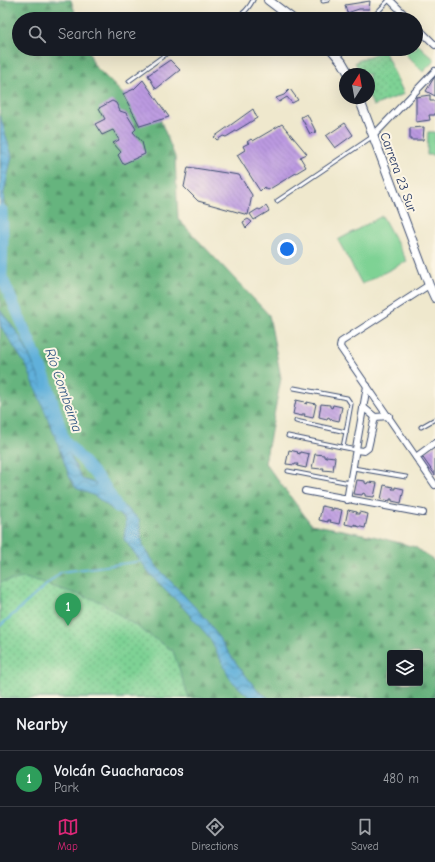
<!DOCTYPE html>
<meta charset="utf-8">
<style>
:root{--surface:#171b24;--page:#242831;--text:#f1f3f6;--muted:#9ea1a6;--line:#363941;--accent:#db2777}
body{margin:0;font-family:"Comic Neue",sans-serif;background:var(--page);color:var(--text)}
.controls{position:absolute;right:12px;bottom:12px;display:grid;overflow:hidden;border-radius:4px;box-shadow:0 4px 16px #0002}
.controls button{width:36px;height:36px;display:grid;place-items:center;padding:0;border:0;border-bottom:1px solid var(--line);background:var(--surface);color:var(--text);font:20px sans-serif}
.compass{position:absolute;left:339px;top:68px;width:36px;height:36px;border-radius:50%;background:var(--surface);box-shadow:0 4px 16px #0002;rotate:11deg}
.you{position:absolute;left:287px;top:249px;width:14px;height:14px;margin:-10px;border:3px solid #fff;border-radius:50%;background:#1a73e8;box-shadow:0 0 0 6px #1a73e833}
.badge{display:grid;place-items:center;width:26px;height:26px;border-radius:50%;background:var(--accent);color:#fff;font-size:13px;font-weight:700}
.pin{position:absolute;translate:-50% -33px;filter:drop-shadow(0 1px 2px #0008)}
.pin::after{content:'';position:absolute;top:21px;width:14px;height:12px;background:inherit;clip-path:polygon(0 0,100% 0,50% 100%)}
.list{margin:0;padding:0;list-style:none}
h2{display:flex;justify-content:space-between;align-items:center;height:52px;margin:0;padding:0 16px;font-size:17px}
h2 small{font-size:13px;font-weight:400;color:var(--muted)}
.list li{display:grid;grid-template-columns:26px 1fr auto;gap:12px;align-items:center;box-sizing:border-box;height:56px;padding:0 16px;border-top:1px solid var(--line)}
.list b{display:block;font-size:15px;white-space:nowrap}
.list p{margin:0;font-size:13px;white-space:nowrap;color:var(--muted)}
.list em{font-size:13px;font-style:normal;color:var(--muted)}
.icon{flex:none;width:22px;height:22px;fill:none;stroke:currentColor;stroke-width:2;stroke-linecap:round;stroke-linejoin:round}
.map{position:relative;flex:none;width:435px;height:698px;overflow:hidden}
.search{position:absolute;background:var(--surface);box-shadow:0 4px 16px #0002;left:12px;right:12px;top:12px;height:44px;display:flex;align-items:center;gap:10px;box-sizing:border-box;padding:0 14px;border-radius:22px;color:var(--muted);font-size:15px}
.sheet{height:108px;background:var(--surface)}
nav{display:flex;justify-content:space-around;align-items:center;box-sizing:border-box;height:56px;border-top:1px solid var(--line);background:var(--surface);font-size:11px;color:var(--muted)}
nav a{display:grid;justify-items:center;gap:2px}
nav .on{color:var(--accent)}
.map>svg:first-child{display:block}
.grass{fill:#7ed294;stroke:#4c8079}
.forest{fill:url(#forest-firs);stroke:#40726e;fill-rule:evenodd}
.park{fill:url(#park-dots);stroke:#4c8079}
.water{fill:url(#water-waves);stroke:#3e709c}
.lines{fill:none;stroke-linecap:round;stroke-linejoin:round}
.stream{stroke:#60b0da;stroke-width:2}
.river{stroke:#60b0da;stroke-width:11}
.building{fill:url(#building-back-hatch)}
.lane-casing{stroke:#3b4b6f;stroke-width:5}
.street-casing{stroke:#3b4b6f;stroke-width:8}
.secondary-casing{stroke:#3b4b6f;stroke-width:10}
.lane{stroke:#fff;stroke-width:3}
.street{stroke:#fff;stroke-width:6}
.secondary{stroke:#fff;stroke-width:8}
.labels{text-anchor:middle;stroke-width:4;stroke-linejoin:round;paint-order:stroke}
.street-label{font-size:13px;fill:#1b2f5e;stroke:#fcf5e5}
.water-label{font-size:14px;font-style:italic;fill:#305683;stroke:#fcf5e5}
</style>
<div class="map">
<svg width="435" height="698" viewBox="0 0 435 698">
<defs>
<pattern id="forest-firs" width="22" height="20" patternUnits="userSpaceOnUse"><rect width="22" height="20" fill="#66b47e"/><path d="M5 1l3.5 6h-7zM16 11l3.5 6h-7z" fill="#53936a"/></pattern>
<pattern id="park-dots" width="8" height="8" patternUnits="userSpaceOnUse"><rect width="8" height="8" fill="#7ed294"/><path d="M2 2h.1M6 6h.1" fill="none" stroke="#66ab7c" stroke-width="1.8" stroke-linecap="round"/></pattern>
<pattern id="water-waves" width="16" height="10" patternUnits="userSpaceOnUse"><rect width="16" height="10" fill="#60b0da"/><path d="M0 5q4-4 8 0t8 0" fill="none" stroke="#4e90b4"/></pattern>
<pattern id="building-back-hatch" width="6" height="6" patternUnits="userSpaceOnUse"><rect width="6" height="6" fill="#bc9ae1"/><path d="M-1 5l2 2M0 0l6 6M5-1l2 2" fill="none" stroke="#987eba"/></pattern>
</defs>
<rect width="100%" height="100%" fill="#fcf5e5"/>
<filter id="ink" filterUnits="userSpaceOnUse"><feTurbulence type="fractalNoise" baseFrequency=".025" numOctaves="2"/><feDisplacementMap in="SourceGraphic" scale="8" xChannelSelector="R" yChannelSelector="G"/><feConvolveMatrix kernelMatrix="1 2 1 2 8 2 1 2 1" color-interpolation-filters="sRGB"/></filter>
<filter id="wash" filterUnits="userSpaceOnUse"><feTurbulence type="fractalNoise" baseFrequency=".012" numOctaves="4" result="noise"/><feDisplacementMap in="SourceGraphic" scale="16" xChannelSelector="R" yChannelSelector="G"/><feGaussianBlur stdDeviation="0.9" result="paint"/><feColorMatrix in="noise" values="0 0 0 0 0 0 0 0 0 0 0 0 0 0 0 0 0 1.4 0 .05"/><feComposite in="paint" operator="in"/></filter>
<g filter="url(#wash)">
<rect width="100%" height="100%" fill="#efe8cd"/>
<g class="grass">
<polygon points="416,43 435,60 423,72 405,54 410,49 416,49"/>
<polygon points="428,132 435,132 435,155 427,155"/>
<polygon points="382,216 407,261 362,284 338,240"/>
</g>
<path class="forest" d="M0 0H71L77 19H19V49H88L94 65 123 94 160 119 175 157 178 219 269 315 281 378 265 463 311 524 373 536 415 547 433 560 435 564V698H0ZM390 653H420V683H390Z"/>
<g class="park">
<polygon points="384,50 404,94 373,106 369,96 369,74 360,74 355,62"/>
<polygon points="25,578 99,601 173,651 189,698 0,698 0,582"/>
</g>
<g class="water">
<polygon points="0,116 12,156 4,193 2,232 0,245 0,187 1,172"/>
<polygon points="0,310 21,338 48,397 72,459 82,479 97,484 139,519 143,546 157,567 207,620 233,659 257,690 269,698 250,698 231,680 209,637 180,604 151,575 124,539 126,520 95,496 76,488 70,478 54,434 27,367 0,325"/>
</g>
<g class="lines">
<polyline class="stream" points="0,626 61,572 142,561"/>
<polyline class="river" points="2,210 3,236 2,277 46,379 64,439 105,486 118,508"/>
</g>
<g id="blocks">
<g class="building">
<polygon points="370,1 369,9 359,9 347,13 345,5"/>
<polygon points="170,60 180,70 156,89 148,75"/>
<polygon points="435,76 435,96 426,91"/>
<polygon points="143,80 169,117 140,126 123,94 134,89"/>
<polygon points="290,89 298,100 292,103 287,97 279,102 276,98 284,95"/>
<polygon points="430,95 430,101 435,101 435,115 429,115 430,120 416,122 416,97"/>
<polygon points="112,101 116,103 120,111 126,113 136,129 133,132 142,142 145,154 123,164 118,155 121,152 113,143 119,140 113,130 102,135 95,124 105,119 99,108"/>
<polygon points="253,109 257,118 226,137 223,136 217,140 214,137"/>
<polygon points="307,114 316,132 310,134 301,117"/>
<polygon points="345,123 353,135 335,148 326,136"/>
<polygon points="282,124 307,154 300,157 306,167 268,190 264,187 260,191 237,155 245,150 243,146 249,143 247,142 251,139 253,141"/>
<polygon points="424,127 423,140 410,140 410,128"/>
<polygon points="188,167 239,175 252,195 248,215 198,201 184,187"/>
<polygon points="266,206 269,211 254,220 250,214 258,209 260,210"/>
<polygon points="248,219 252,222 246,228 243,222"/>
<polygon points="296,400 305,402 304,403 307,404 307,402 316,404 313,418 304,416 305,414 302,414 302,416 293,414"/>
<polygon points="321,404 330,405 330,407 332,408 333,405 342,407 339,421 330,419 330,418 328,417 327,419 319,417"/>
<polygon points="435,445 435,475 421,455"/>
<polygon points="289,450 298,452 297,453 300,454 300,452 309,454 306,468 297,466 298,464 295,464 295,465 286,464"/>
<polygon points="315,454 324,455 324,457 326,458 326,456 335,457 333,471 323,470 324,468 321,468 321,469 312,468"/>
<polygon points="357,480 365,481 365,483 367,484 368,482 377,483 374,497 365,496 365,494 363,493 362,495 354,494"/>
<polygon points="384,485 393,487 392,489 395,489 395,487 404,489 401,503 392,501 392,499 390,499 390,501 381,499"/>
<polygon points="322,506 331,508 330,510 333,510 333,508 342,510 339,524 330,522 331,520 328,520 328,522 319,520"/>
<polygon points="348,510 357,512 356,514 359,514 359,512 368,514 365,528 356,526 356,525 354,524 354,526 345,524"/>
</g>
</g>
</g>
<g filter="url(#ink)">
<use href="#blocks" fill-opacity="0" stroke="#3b4b6f" stroke-width="1"/>
<g class="lines">
<defs>
<g id="lane">
<polyline points="323,1 328,0"/>
<path d="M228 19C242 15 246 13 253 0"/>
<polyline points="367,19 373,17 389,0"/>
<polyline points="129,81 173,49"/>
<polyline points="277,201 372,137"/>
<polyline points="294,388 347,398 351,404 346,432"/>
<polyline points="296,421 346,432 343,447"/>
<polyline points="421,427 435,419"/>
<polyline points="288,436 356,450"/>
<polyline points="353,468 406,477"/>
<polyline points="288,471 350,483"/>
</g>
<g id="street">
<polyline points="390,0 409,19"/>
<polyline points="416,26 435,45"/>
<polyline points="373,136 435,71"/>
<polyline points="429,285 341,342 340,347 435,485"/>
<polyline points="363,407 375,417 389,416"/>
<polyline points="356,450 364,451 368,448 375,417"/>
<polyline points="416,457 435,443"/>
<polyline points="305,491 423,513"/>
<polyline points="347,500 367,386"/>
</g>
<g id="secondary">
<polyline points="268,0 293,19"/>
<polyline points="331,49 342,62 349,74"/>
<polyline points="359,98 429,285 435,298"/>
</g>
</defs>
<use href="#lane" class="lane-casing"/>
<use href="#street" class="street-casing"/>
<use href="#secondary" class="secondary-casing"/>
<use href="#lane" class="lane"/>
<use href="#street" class="street"/>
<use href="#secondary" class="secondary"/>
</g>
</g>
<g class="labels">
<g class="street-label">
<text transform="translate(399 172) rotate(70)" y="5">Carrera 23 Sur</text>
</g>
<g class="water-label">
<text transform="translate(64 390) rotate(71)" y="5">Río Combeima</text>
</g>
</g>
</svg>
<div class="controls">
<button><svg class="icon" aria-label="layers" viewBox="0 0 24 24"><path d="M12 4l9 5-9 5-9-5zM3 14l9 5 9-5"/></svg></button>
</div>
<svg class="compass" viewBox="-18 -18 36 36"><path d="M0-13l5 13h-10z" fill="#e53935"/><path d="M0 13l5-13h-10z" fill="#9ea1a6"/></svg>
<div class="you"></div>
<div class="pin badge" style="left:68px;top:626px;background:#2e9e5b">1</div>
<div class="search"><svg class="icon" aria-label="search" viewBox="0 0 24 24"><circle cx="10" cy="10" r="6"/><path d="M15 15l6 6"/></svg>Search here</div>
</div>
<section class="sheet">
<h2>Nearby<small></small></h2>
<ul class="list">
<li><span class="badge" style="background:#2e9e5b">1</span><div><b>Volcán Guacharacos</b><p>Park</p></div><em>480 m</em></li>
</ul>
</section>
<nav>
<a class="on"><svg class="icon" aria-label="map" viewBox="0 0 24 24"><path d="M3 6l6-2 6 2 6-2v14l-6 2-6-2-6 2zM9 4v14M15 6v14"/></svg>Map</a>
<a><svg class="icon" aria-label="directions" viewBox="0 0 24 24"><path d="M12 3l9 9-9 9-9-9zM9 14v-3h6M13 9l2 2-2 2"/></svg>Directions</a>
<a><svg class="icon" aria-label="saved" viewBox="0 0 24 24"><path d="M7 4h10v16l-5-4-5 4z"/></svg>Saved</a>
</nav>
